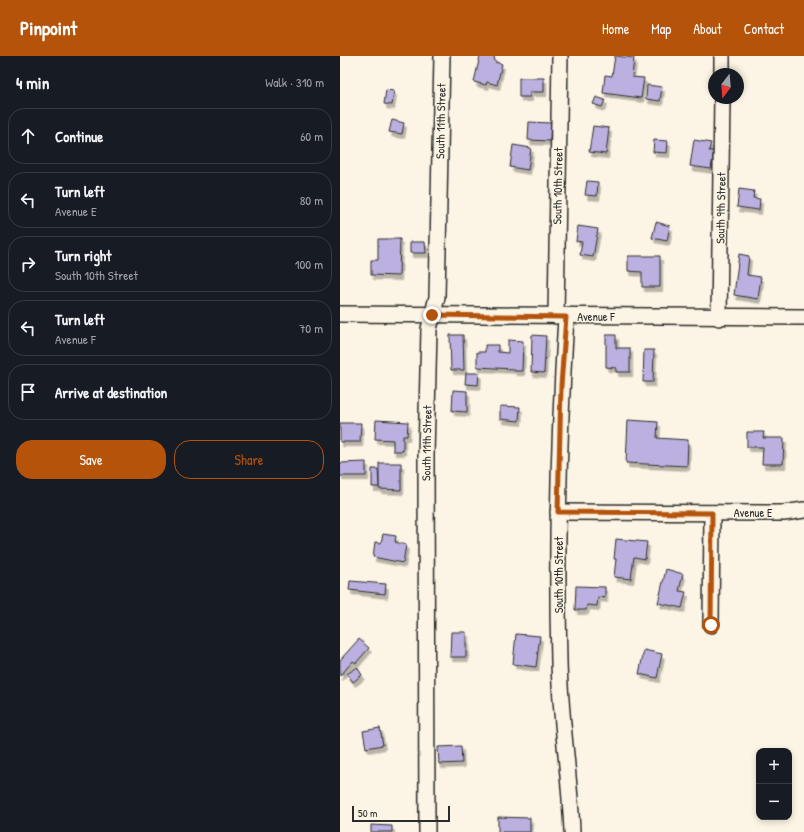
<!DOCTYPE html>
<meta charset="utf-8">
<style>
:root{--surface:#171b24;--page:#20242c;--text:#f1f3f6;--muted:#9ea1a6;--line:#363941;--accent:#b45309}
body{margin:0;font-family:"Patrick Hand",sans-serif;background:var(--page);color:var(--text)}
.controls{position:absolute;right:12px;bottom:12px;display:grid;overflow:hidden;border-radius:8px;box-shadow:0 2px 6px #0003}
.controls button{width:36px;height:36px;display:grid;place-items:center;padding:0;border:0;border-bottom:1px solid var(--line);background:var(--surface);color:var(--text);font:20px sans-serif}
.compass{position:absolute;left:368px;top:12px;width:36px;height:36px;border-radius:50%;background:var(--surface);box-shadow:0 2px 6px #0003;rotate:196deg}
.scale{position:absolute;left:12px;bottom:10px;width:98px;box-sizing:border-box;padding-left:4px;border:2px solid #2b2b2b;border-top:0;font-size:11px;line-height:14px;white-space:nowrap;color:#2b2b2b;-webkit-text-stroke:3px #fcf5e5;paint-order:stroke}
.stop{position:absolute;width:12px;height:12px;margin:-9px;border:3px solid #b45309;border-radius:50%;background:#fff}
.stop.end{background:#b45309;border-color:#fff;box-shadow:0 1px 4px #0008}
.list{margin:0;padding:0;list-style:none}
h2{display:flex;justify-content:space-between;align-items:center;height:52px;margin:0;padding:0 16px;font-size:17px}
h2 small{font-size:13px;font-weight:400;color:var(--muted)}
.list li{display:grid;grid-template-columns:26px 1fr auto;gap:12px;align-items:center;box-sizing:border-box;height:56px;margin:0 8px 8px;padding:0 8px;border:1px solid var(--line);border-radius:16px}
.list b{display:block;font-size:15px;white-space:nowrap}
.list p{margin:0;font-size:13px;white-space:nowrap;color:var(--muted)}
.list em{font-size:13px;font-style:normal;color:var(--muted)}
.actions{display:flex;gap:8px;padding:12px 16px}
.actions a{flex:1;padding:9px 0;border:1px solid var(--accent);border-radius:16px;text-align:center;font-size:14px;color:var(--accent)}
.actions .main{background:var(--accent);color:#fff}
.icon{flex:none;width:22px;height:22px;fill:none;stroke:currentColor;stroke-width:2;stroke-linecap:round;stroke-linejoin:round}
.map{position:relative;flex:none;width:464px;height:776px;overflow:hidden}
header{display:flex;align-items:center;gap:24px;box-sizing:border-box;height:56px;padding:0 20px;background:var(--accent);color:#fff}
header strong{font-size:19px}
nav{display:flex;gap:22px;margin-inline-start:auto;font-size:14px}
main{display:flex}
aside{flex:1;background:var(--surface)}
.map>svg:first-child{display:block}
.building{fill:#bcb0e1;stroke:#2b2b2b;filter:url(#shadow)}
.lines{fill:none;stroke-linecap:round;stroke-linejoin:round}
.minor-casing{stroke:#2b2b2b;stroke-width:18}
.minor{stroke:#fcf5e5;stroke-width:15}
.route{stroke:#b45309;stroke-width:5}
.labels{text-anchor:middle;stroke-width:3;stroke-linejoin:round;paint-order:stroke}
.street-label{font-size:12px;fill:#2b2b2b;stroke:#fcf5e5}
</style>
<header>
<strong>Pinpoint</strong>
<nav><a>Home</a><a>Map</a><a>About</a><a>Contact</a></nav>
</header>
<main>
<aside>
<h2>4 min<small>Walk · 310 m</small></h2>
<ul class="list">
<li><svg class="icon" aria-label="ahead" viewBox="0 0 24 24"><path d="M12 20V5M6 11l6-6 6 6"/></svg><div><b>Continue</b></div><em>60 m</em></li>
<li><svg class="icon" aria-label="left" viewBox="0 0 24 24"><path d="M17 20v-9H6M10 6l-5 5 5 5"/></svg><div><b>Turn left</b><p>Avenue E</p></div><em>80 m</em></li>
<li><svg class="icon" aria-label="right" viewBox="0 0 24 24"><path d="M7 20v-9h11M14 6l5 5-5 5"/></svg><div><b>Turn right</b><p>South 10th Street</p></div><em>100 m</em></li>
<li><svg class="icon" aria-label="left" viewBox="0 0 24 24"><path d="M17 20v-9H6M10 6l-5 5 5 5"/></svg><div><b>Turn left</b><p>Avenue F</p></div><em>70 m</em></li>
<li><svg class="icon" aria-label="arrive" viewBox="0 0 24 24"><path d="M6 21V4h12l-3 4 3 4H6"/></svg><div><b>Arrive at destination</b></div></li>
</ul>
<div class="actions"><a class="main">Save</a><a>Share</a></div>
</aside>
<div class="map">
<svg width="464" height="776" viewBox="0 0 464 776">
<defs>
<filter id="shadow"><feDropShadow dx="2.5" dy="4.5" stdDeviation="0" flood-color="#0004"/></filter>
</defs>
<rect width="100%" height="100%" fill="#fcf5e5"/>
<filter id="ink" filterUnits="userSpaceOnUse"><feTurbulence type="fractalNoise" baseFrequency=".025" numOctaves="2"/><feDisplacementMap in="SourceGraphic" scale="8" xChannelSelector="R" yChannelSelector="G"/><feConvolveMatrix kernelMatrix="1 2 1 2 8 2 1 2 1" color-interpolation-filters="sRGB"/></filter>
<g filter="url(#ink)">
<g class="building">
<polygon points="140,0 154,0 155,6 162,8 157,29 147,26 146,29 134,26"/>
<polygon points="275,0 294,2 292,21 304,22 301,42 263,37 265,19 272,20"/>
<polygon points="179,22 204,22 204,36 190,36 190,41 179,41"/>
<polygon points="307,29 322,31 320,45 306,43"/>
<polygon points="46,34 54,35 52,49 44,48"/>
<polygon points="256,41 265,44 262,51 253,48"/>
<polygon points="52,64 64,67 62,78 49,76"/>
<polygon points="189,66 211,67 210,85 188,84"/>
<polygon points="253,70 269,72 266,98 249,96"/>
<polygon points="314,84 328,85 327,97 313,96"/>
<polygon points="354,84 371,87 369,95 374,95 371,113 350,110"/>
<polygon points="173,89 191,92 188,114 170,111"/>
<polygon points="247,125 258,126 257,140 245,139"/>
<polygon points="399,133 414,135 413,142 420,143 419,154 397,151"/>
<polygon points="316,166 330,170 327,185 312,182"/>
<polygon points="238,170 258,173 253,201 240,199 242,186 236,185"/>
<polygon points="38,183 60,183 59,220 31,219 31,204 38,204"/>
<polygon points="70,186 85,186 86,197 70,197"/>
<polygon points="399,198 409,200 407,219 421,221 418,243 394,239"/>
<polygon points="288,200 320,200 320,231 302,231 302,216 288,215"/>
<polygon points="110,279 123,279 124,314 111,314"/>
<polygon points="192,279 206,280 204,317 191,316"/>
<polygon points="266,279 276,279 276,292 290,292 290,316 276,316 276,312 266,311"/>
<polygon points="168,284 183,285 182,315 174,315 174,313 137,311 137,296 145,296 145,289 158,289 158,296 168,297"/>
<polygon points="304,294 314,294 313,326 303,326"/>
<polygon points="126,317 139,317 138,329 125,328"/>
<polygon points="113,334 127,335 127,356 112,355"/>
<polygon points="160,350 180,351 179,365 160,363"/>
<polygon points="36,364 68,366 67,380 63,380 63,395 53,395 53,384 35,383"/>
<polygon points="288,364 318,366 317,382 348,384 347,410 286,407"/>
<polygon points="0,367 21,367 20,386 0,386"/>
<polygon points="407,376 424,376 423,382 444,382 443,408 422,408 423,391 407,391"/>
<polygon points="26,406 26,420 0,420 0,407"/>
<polygon points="39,407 61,407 61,434 39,433"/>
<polygon points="32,413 38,413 39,431 32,431"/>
<polygon points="43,478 56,480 55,486 66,489 63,507 33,501 35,486 41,487"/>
<polygon points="276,483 307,486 305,503 294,501 291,523 274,521 276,503 274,503"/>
<polygon points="326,513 343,518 339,535 346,536 342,552 318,547"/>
<polygon points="10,525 46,528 45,538 9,534"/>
<polygon points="236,530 265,531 265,542 258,541 257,550 247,549 246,554 235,554"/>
<polygon points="111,576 126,576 126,601 110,601"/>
<polygon points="176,578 200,580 196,611 173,608"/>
<polygon points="19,583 29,592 16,607 13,605 0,620 0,604"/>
<polygon points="304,594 322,598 317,622 299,618"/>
<polygon points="17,611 22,619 13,626 7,618"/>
<polygon points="40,672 43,689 26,692 23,675"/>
<polygon points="121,690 122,707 99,708 98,691"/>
<polygon points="158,761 190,762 190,776 158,776"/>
<polygon points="31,769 52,770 52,776 31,776"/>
</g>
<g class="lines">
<defs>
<g id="minor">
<polyline points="382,18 382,0"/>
<polyline points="0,258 464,261"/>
<polyline points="216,260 220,0"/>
<path d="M226 261C219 375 216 490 219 605 220 662 230 719 232 776"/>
<polyline points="379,262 382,42"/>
<polyline points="218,456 444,457 464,454"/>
<polyline points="371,569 372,457"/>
<polyline points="87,776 86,400 89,273 97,241 102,0"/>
</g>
</defs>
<use href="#minor" class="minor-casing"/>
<use href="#minor" class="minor"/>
</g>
</g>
<g class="lines" filter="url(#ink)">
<polyline class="route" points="92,259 226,261 221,330 218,456 372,457 371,569"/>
</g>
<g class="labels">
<g class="street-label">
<text transform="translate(101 65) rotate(-89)" y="4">South 11th Street</text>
<text transform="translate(218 130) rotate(-89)" y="4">South 10th Street</text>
<text transform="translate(381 152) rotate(-89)" y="4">South 9th Street</text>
<text x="256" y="265">Avenue F</text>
<text transform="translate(87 387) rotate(-89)" y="4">South 11th Street</text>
<text x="413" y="461">Avenue E</text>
<text transform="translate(219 519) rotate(-90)" y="4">South 10th Street</text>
</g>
</g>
</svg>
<div class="controls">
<button>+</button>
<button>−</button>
</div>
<svg class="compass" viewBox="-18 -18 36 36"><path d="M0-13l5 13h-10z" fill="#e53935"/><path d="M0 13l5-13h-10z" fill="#9ea1a6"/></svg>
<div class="scale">50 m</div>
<div class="stop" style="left:371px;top:569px"></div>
<div class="stop end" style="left:92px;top:259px"></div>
</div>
</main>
